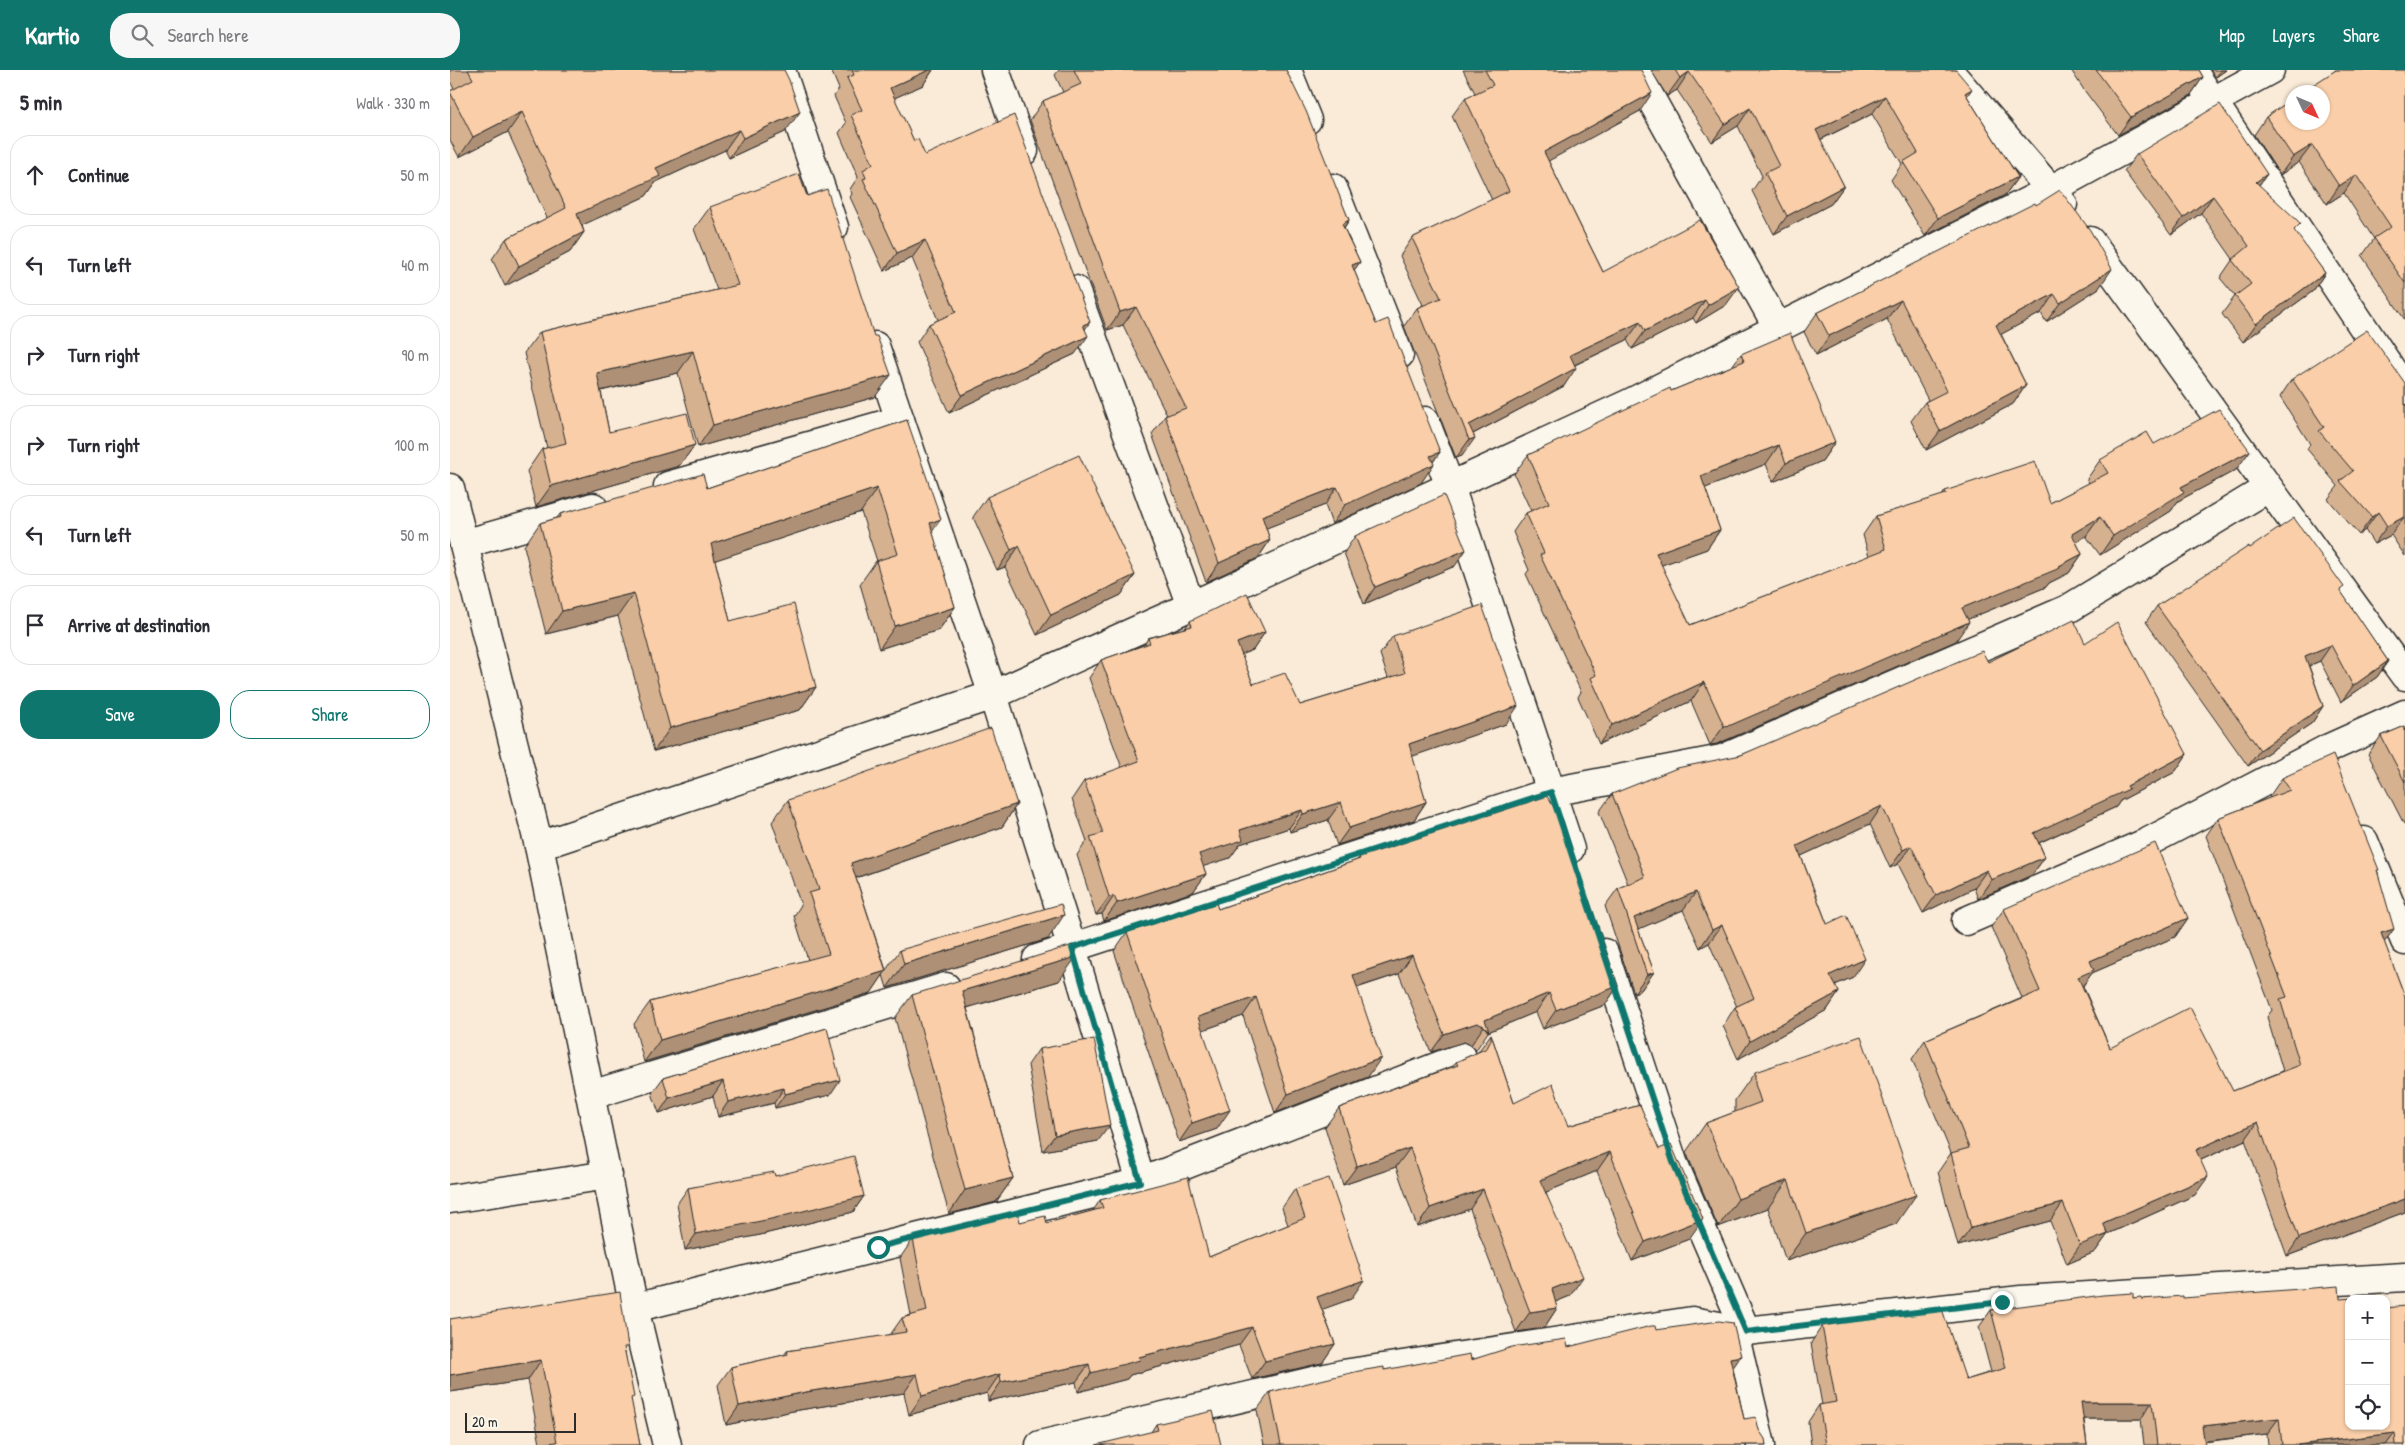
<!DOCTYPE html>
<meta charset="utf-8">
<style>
:root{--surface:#fff;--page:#f7f7f7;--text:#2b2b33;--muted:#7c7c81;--line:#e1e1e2;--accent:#0f766e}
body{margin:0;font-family:"Patrick Hand",sans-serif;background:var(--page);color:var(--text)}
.controls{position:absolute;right:15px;bottom:15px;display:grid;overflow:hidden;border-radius:10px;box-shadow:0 1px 4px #0004}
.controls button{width:45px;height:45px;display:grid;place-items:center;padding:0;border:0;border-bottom:1px solid var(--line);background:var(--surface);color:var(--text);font:25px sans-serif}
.compass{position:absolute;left:1835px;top:15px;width:45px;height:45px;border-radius:50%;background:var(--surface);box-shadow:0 1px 4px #0004;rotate:134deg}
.scale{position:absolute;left:15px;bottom:12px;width:111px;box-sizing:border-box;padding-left:5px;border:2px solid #2b2b2b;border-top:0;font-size:14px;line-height:18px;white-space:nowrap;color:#2b2b2b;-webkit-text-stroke:4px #fbf7ec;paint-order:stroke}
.stop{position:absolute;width:15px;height:15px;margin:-11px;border:4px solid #0f766e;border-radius:50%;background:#fff}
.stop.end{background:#0f766e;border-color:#fff;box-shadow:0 1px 5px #0008}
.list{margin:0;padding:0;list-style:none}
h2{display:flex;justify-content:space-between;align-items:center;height:65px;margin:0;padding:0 20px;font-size:21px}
h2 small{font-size:16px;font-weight:400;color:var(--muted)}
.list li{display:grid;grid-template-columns:32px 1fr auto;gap:15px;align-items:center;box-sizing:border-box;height:80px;margin:0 10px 10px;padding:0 10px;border:1px solid var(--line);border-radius:20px}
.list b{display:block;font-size:19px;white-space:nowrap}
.list em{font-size:16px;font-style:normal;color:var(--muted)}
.actions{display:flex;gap:10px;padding:15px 20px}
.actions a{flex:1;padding:11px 0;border:1px solid var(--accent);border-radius:20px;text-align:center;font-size:18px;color:var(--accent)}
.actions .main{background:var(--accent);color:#fff}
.icon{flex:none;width:28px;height:28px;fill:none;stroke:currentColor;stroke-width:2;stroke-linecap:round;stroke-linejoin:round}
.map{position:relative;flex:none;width:1955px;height:1375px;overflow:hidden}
header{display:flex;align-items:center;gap:30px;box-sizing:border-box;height:70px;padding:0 25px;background:var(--accent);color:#fff}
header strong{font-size:24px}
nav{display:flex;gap:28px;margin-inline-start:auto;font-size:18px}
.search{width:350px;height:45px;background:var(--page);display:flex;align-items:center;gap:12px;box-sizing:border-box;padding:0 18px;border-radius:20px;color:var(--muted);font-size:19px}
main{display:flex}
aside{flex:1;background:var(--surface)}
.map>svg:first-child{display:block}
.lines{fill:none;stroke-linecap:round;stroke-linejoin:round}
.street-casing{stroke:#2b2b2b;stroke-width:31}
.street{stroke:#fbf7ec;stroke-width:28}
.wall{fill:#d6b190;stroke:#2b2b2b}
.shaded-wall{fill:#ae9076;stroke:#2b2b2b}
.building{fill:#f9cea8;stroke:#2b2b2b}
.route{stroke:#0f766e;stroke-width:6}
</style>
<header>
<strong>Kartio</strong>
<div class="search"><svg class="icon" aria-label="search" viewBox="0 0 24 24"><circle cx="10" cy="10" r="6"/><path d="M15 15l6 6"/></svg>Search here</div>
<nav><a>Map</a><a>Layers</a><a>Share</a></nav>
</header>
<main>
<aside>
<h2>5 min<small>Walk · 330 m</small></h2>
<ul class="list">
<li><svg class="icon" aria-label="ahead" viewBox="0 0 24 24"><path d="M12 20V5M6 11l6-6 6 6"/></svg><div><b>Continue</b></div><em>50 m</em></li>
<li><svg class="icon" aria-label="left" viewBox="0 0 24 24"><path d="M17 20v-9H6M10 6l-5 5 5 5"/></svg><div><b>Turn left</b></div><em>40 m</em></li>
<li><svg class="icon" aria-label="right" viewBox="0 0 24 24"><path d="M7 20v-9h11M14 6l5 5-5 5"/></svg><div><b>Turn right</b></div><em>90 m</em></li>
<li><svg class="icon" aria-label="right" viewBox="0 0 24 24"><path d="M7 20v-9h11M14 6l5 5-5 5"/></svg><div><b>Turn right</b></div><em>100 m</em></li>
<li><svg class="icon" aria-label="left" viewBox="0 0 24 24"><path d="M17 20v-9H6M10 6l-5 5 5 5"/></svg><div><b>Turn left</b></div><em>50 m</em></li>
<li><svg class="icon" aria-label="arrive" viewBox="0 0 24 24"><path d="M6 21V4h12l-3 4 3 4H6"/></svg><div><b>Arrive at destination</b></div></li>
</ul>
<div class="actions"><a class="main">Save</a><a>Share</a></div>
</aside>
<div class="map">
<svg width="1955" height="1375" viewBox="0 0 1955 1375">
<rect width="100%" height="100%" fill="#faebd8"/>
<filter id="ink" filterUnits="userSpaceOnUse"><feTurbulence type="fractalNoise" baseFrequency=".02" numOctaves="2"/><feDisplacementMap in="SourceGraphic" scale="10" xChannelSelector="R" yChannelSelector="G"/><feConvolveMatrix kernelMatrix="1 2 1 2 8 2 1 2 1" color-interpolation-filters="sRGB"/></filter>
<g filter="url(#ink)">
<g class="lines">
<defs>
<g id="street">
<polyline points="331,0 384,157"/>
<polyline points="545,0 574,81"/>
<polyline points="837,0 857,50"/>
<polyline points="1185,0 1328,258"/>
<polyline points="1498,0 1613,134"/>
<polyline points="1742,0 1955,320"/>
<polyline points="883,118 949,285"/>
<polyline points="1640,171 1955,606"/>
<polyline points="625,220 741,536"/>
<polyline points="975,351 1000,416 1120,779"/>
<polyline points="218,416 450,350"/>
<polyline points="0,418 89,776 184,1238 217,1375"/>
<polyline points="14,474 143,437"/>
<polyline points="1914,771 1955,871"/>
<polyline points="89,776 543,625 741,536 1180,333 1602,119 1820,0"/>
<polyline points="1516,851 1698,772 1877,679 1955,644"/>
<polyline points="1154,883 1223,1092 1296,1261"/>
<polyline points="587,889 1101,722 1272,689 1618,539 1818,418"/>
<polyline points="141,1025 496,917"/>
<polyline points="691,1112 1012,987"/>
<polyline points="0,1129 158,1105"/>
<polyline points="184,1238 691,1112 622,878 543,625 425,276"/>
<polyline points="1283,1259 1311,1375"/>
<polyline points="590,1375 893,1304 1242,1251 1296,1261 1571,1230 1955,1207"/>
</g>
</defs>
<use href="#street" class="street-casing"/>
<use href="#street" class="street"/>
</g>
<g class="wall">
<polygon points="0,0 334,0 335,62 279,88 275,80 206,112 196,126 132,155 134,162 120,182 55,216 42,189 56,169 97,148 58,62 9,87 0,70 0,21 4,19 0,11"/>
<polygon points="381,0 483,0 473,15 444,28 464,71 475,85 635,259 625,284 499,343 467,272 479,254 488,250 462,188 434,201 400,127 402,124 400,119 408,107 389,63 396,53 384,26 389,19"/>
<polygon points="609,0 836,0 899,150 894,158 910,192 904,200 926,254 990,382 983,392 971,413 882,454 875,435 816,458 820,470 808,488 756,512 702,364 715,346 717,345 673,255 657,260 580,50 593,31 613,22 605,5"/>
<polygon points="1013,0 1191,0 1190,41 1098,90 1153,202 1276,235 1246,253 1243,248 1182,279 1177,270 1125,295 1114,316 1023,364 1012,386 1006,388 954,256 967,238 973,235 950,186 962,168 1042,130 1002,46 1015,28 1025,23"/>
<polygon points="1201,0 1506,0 1517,26 1568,107 1555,125 1475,166 1441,110 1452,94 1422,44 1370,70 1394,116 1381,134 1324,164 1302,121 1312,106 1288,56 1262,72 1227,20 1217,26"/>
<polygon points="1621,0 1749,0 1753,7 1740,26 1668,65 1634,20"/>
<polygon points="1760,0 1776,0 1766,7"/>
<polygon points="1885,0 1955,0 1955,250 1912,186 1924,169 1894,123 1877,134 1849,92 1830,105 1804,65 1816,47 1885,1"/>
<polygon points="1687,84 1817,104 1809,115 1875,203 1863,221 1793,272 1772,244 1785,226 1770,208 1783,189 1751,143 1721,165 1674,101"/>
<polygon points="1586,135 1649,218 1596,252 1591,243 1551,264 1576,315 1563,334 1476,380 1461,351 1475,332 1478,330 1437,249 1366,285 1354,262 1367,243"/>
<polygon points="260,137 425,327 248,377 228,303 151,321 159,362 245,375 229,396 86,437 77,401 92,379 97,378 74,283 90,262 267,220 244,159"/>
<polygon points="1291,284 1385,372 1372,391 1323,412 1316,394 1255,418 1270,460 1257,479 1211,495 1240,555 1419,486 1413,465 1426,446 1492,426 1495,421 1600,433 1639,413 1637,409 1650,390 1704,374 1786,400 1728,431 1721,441 1650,485 1636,466 1626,472 1632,484 1619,503 1599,513 1596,517 1518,549 1506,571 1267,674 1260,675 1241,631 1149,674 1128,627 1131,622 1076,504 1079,500 1063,462 1076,443 1081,441 1064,404 1078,385 1221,321 1282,296"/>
<polygon points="1842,309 1955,313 1955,486 1941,465 1924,474 1915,460 1909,465 1878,429 1888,416 1857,379 1860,374 1830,327"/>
<polygon points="457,350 482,461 505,537 489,560 429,579 410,514 426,491 427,491 411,442 265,490 280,551 366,617 350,640 204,681 168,546 96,564 74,476 90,453 107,448 110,444 257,418"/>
<polygon points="537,427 685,505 671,525 587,565 555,497 547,500 523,447"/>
<polygon points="905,466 1005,496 914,534 894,483"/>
<polygon points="1800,478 1891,522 1938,591 1927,607 1891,632 1870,591 1859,596 1873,636 1862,653 1798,696 1696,552 1707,536"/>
<polygon points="740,551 815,562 803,580 791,584 803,614 850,635 938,608 930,584 943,566 1056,654 962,686 976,732 964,750 887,775 878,750 840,762 839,758 790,774 780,788 753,796 756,804 743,822 654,851 652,844 646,845 627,785 637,771 622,729 634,711 672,698 639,608 651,590 694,575 698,568 735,558"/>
<polygon points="1635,573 1737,684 1725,702 1670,731 1666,737 1589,773 1595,787 1582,805 1528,829 1524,818 1473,843 1448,794 1440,798 1420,754 1351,786 1377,854 1403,907 1385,915 1389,922 1377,940 1288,989 1273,956 1285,937 1287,937 1259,873 1250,878 1233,840 1188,859 1204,902 1191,920 1184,923 1155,836 1168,818 1178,814 1149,742 1162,724 1291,685 1538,592"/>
<polygon points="1955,656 1955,754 1954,754 1918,684 1931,666"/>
<polygon points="1832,708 1928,802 1934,872 1955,927 1955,1142 1837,1186 1795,1070 1751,1090 1745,1125 1658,1164 1645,1182 1617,1194 1600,1151 1508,1176 1488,1102 1501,1083 1462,989 1475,970 1572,928 1541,857 1554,839 1738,848 1725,867 1642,903 1633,916 1660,978 1783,1021 1833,1001 1817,947 1822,940 1756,766 1768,748 1820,728 1819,727"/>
<polygon points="338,730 567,734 552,757 406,808 436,900 450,880 598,869 437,918 433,905 421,923 194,992 184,954 200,932 358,890 344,846 351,835 322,752"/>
<polygon points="909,787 1137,831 1168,916 1155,935 1093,959 1086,942 1038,962 1026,980 1021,975 1014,972 981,982 949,904 907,918 918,1007 825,1043 793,946 753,960 767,1059 729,1072 664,881 677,862 768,839 907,790"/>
<polygon points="609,911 517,938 563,1108 546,1132 499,1144 445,948 462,925"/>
<polygon points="377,958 380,1025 325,1038 324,1033 268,1047 263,1026 209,1043 202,1023 213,1008"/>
<polygon points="1041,964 1064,1033 1118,1056 1190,1035 1239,1169 1182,1191 1147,1101 1096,1122 1120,1226 1105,1232 1107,1238 1094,1258 1066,1262 1020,1139 967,1157 946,1097 893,1115 875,1057 889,1038 1003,996 1006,992 1028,982"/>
<polygon points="589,979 648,1071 593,1081 578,995"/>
<polygon points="1305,1002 1446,1154 1336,1191 1318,1138 1268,1157 1236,1082 1256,1053 1285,1042 1285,1030"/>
<polygon points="325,1106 414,1126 403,1142 310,1165 235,1180 227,1134 238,1118"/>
<polygon points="845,1119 901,1229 872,1239 885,1274 872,1293 802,1309 789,1275 680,1305 677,1309 628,1322 626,1312 538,1331 537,1323 459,1345 454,1323 343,1341 276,1355 268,1315 281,1297 334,1285 337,1281 440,1265 452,1248 461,1245 450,1188 463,1169 570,1152 597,1153 643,1141 650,1130 759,1187 838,1155 832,1138"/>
<polygon points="1683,1228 1692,1229 1733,1228 1899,1356 1936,1238 1955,1375 1818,1375 1817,1364 1754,1372 1755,1375 1694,1375 1691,1349 1634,1349 1637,1375 1361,1375 1358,1352 1369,1335 1372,1335 1361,1273 1372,1256 1516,1310 1541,1302 1529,1257 1541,1240"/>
<polygon points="0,1249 175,1281 181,1331 190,1375 90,1374 78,1310 0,1322"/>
<polygon points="1206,1260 1283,1298 1294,1349 1309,1360 1316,1375 814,1375 807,1340 820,1322 934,1300 1118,1277"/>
<polygon points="706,1354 771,1375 701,1362"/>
</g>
<g class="shaded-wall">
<polygon points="479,0 483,0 473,15 427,36 440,18"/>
<polygon points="1771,0 1776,0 1766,7"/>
<polygon points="1239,2 1227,20 1217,26 1230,8"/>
<polygon points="1753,7 1740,26 1668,65 1681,47"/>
<polygon points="1522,19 1509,37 1515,23"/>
<polygon points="1202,23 1190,41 1082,100 1094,82"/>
<polygon points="1435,26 1422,44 1353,78 1366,60"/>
<polygon points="1300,38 1288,56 1262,72 1275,54"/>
<polygon points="72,42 58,62 9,87 23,67"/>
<polygon points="350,42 335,62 279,88 293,68"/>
<polygon points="289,60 275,80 206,112 196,126 113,164 127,144 206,98"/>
<polygon points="1862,75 1849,92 1830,105 1843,87"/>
<polygon points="1817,104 1804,122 1806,112"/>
<polygon points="1906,105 1894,123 1877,134 1889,116"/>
<polygon points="1568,107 1555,125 1475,166 1488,148"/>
<polygon points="1394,116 1381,134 1324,164 1337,146"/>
<polygon points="1763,126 1751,143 1721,165 1733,148"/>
<polygon points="899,150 886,169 892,154"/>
<polygon points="134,162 120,182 55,216 69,196"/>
<polygon points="475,170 462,188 434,201 447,183"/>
<polygon points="910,192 897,210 902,195"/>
<polygon points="1662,199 1649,218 1596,252 1610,233"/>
<polygon points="1875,203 1863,221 1793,272 1806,254"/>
<polygon points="1289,217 1276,235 1246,253 1258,235"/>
<polygon points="1604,224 1591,243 1533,274 1546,255"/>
<polygon points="1255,230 1243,248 1182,279 1195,261"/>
<polygon points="1451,230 1437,249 1366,285 1379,266"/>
<polygon points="686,237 673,255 657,260 670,242"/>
<polygon points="640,252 627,271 633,255"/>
<polygon points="1190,252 1177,270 1107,303 1120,285"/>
<polygon points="638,266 625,284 499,343 512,325"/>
<polygon points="243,281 228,303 132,325 147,303"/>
<polygon points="1126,298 1114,316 1017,367 1019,355"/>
<polygon points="441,305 425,327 248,377 263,355"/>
<polygon points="1576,315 1563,334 1476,380 1490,361"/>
<polygon points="1025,368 1012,386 1006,388 1019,370"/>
<polygon points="1385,372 1372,391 1323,412 1336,393"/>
<polygon points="245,375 229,396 86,437 101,416"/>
<polygon points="1329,375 1316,394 1238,425 1251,406"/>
<polygon points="1800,381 1786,400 1728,431 1721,441 1650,485 1663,466 1731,417"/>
<polygon points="990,382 980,396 984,394 971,413 882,454 895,435 980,386"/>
<polygon points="887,417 875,435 799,465 812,446"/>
<polygon points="427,418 411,442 245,497 261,474"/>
<polygon points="1928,442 1915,460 1909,465 1922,447"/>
<polygon points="1650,447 1636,466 1608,483 1622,464"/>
<polygon points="1954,447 1941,465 1924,474 1937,456"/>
<polygon points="491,449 475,472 480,453"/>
<polygon points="1270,460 1257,479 1192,502 1206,483"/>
<polygon points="820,470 808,488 756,512 769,493"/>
<polygon points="569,476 555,497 547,500 561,480"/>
<polygon points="1016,480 1005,496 914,534 925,517"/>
<polygon points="1632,484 1619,503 1599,513 1596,517 1499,557 1512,538 1609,496"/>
<polygon points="685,505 671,525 587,565 601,545"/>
<polygon points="184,523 168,546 96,564 112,541"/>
<polygon points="505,537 489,560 429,579 445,556"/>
<polygon points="1519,552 1506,571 1267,674 1260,675 1274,656"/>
<polygon points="815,562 803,580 775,591 787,573"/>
<polygon points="1881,575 1870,591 1844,602 1855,586"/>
<polygon points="1938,591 1927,607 1891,632 1903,616"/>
<polygon points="1254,612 1241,631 1149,674 1162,655"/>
<polygon points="366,617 350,640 204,681 220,658"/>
<polygon points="1068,636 1056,654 946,692 959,674"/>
<polygon points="1873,636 1862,653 1798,696 1810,680"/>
<polygon points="1737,684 1725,702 1670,731 1666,737 1571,781 1584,763 1677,716"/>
<polygon points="891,732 878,750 840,762 853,744"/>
<polygon points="976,732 964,750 887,775 899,758"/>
<polygon points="567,734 552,757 385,815 401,793"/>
<polygon points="1432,736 1420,754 1334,794 1347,776"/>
<polygon points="852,740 839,758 790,774 780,788 736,802 749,784 790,760"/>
<polygon points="1461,776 1448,794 1440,798 1453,780"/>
<polygon points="1595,787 1582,805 1528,829 1541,810"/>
<polygon points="1537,800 1524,818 1473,843 1486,825"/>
<polygon points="756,804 743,822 654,851 667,833"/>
<polygon points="1246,822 1233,840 1182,862 1184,848"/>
<polygon points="664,826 652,844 646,845 659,827"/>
<polygon points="614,845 598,869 437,918 454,894"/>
<polygon points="1738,848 1725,867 1642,903 1631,918 1616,925 1640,891"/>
<polygon points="1272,855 1259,873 1250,878 1262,860"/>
<polygon points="1944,859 1931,877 1931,863"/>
<polygon points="962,885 949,904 890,923 903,905"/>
<polygon points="626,887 609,911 495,944 512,921"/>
<polygon points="1415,889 1403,907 1367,923 1380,905"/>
<polygon points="436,901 421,923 194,992 210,970"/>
<polygon points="1204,902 1191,920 1184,923 1197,905"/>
<polygon points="1168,916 1155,935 1093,959 1106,940"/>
<polygon points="1389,922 1377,940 1288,989 1300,971"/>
<polygon points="1099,923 1086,942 1038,962 1034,956 1021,975 1014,972 981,982 994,964 1035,950"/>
<polygon points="806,927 793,946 736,966 748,947"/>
<polygon points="931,988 918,1007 825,1043 838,1024"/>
<polygon points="390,1010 380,1025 325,1038 335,1024"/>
<polygon points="273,1011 263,1026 209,1043 219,1028"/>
<polygon points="334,1018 324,1033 268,1047 278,1032"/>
<polygon points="780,1040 767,1059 729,1072 742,1053"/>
<polygon points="1808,1052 1795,1070 1733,1098 1746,1080"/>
<polygon points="660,1055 648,1071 593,1081 605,1065"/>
<polygon points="960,1078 946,1097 893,1115 907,1096"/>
<polygon points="1160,1082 1147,1101 1077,1130 1090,1110"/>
<polygon points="1758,1107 1745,1125 1651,1167 1658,1164 1645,1182 1617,1194 1630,1175 1653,1153"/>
<polygon points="563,1108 546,1132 499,1144 515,1120"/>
<polygon points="1338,1110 1318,1138 1268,1157 1288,1129"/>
<polygon points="1033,1119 1020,1139 967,1157 980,1138"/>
<polygon points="1466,1125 1446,1154 1336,1191 1356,1163"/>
<polygon points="414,1126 403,1142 310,1165 235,1180 246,1164"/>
<polygon points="1955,1129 1955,1142 1837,1186 1849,1168"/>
<polygon points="1613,1133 1600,1151 1508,1176 1521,1158"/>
<polygon points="1253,1149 1239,1169 1182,1191 1195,1172"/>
<polygon points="1133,1207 1120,1226 1088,1239 1102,1219"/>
<polygon points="914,1210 901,1229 854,1246 867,1227"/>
<polygon points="1107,1238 1094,1258 1066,1262 1080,1242"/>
<polygon points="802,1257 789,1275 680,1305 677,1309 628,1322 641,1303 689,1287"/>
<polygon points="885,1274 872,1293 802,1309 815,1291"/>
<polygon points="1291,1286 1278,1305 1280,1288"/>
<polygon points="91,1290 78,1310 0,1322 0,1305"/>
<polygon points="639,1294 626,1312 538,1331 551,1312"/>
<polygon points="467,1304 454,1323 343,1341 276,1355 289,1336 356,1322"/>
<polygon points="550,1304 537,1323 459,1345 472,1326"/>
<polygon points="1631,1332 1702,1332 1691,1349 1620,1349"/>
<polygon points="1829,1348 1817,1364 1740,1373 1752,1356"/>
<polygon points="1945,1363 1936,1375 1847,1375"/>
</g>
<g class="building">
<polygon points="18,0 334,0 339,10 350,42 293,68 289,60 206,98 210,106 127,144 134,162 69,196 56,169 116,138 72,42 23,67 0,22 0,21 23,9"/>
<polygon points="402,0 479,0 440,18 464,71 468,69 475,85 564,45 640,252 633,255 638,266 512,325 479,254 506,242 475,170 447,183 413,109 416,108 413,100 423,94 401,45 412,40 397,8 404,5"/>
<polygon points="624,0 836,0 856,41 899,150 892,154 910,192 902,195 926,254 938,249 990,382 980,386 984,394 895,435 887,417 812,446 820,470 769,493 715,346 736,338 686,237 670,242 593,31 631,14"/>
<polygon points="1035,0 1191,0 1202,23 1094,82 1153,202 1250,150 1289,217 1258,235 1255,230 1195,261 1190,252 1120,285 1126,298 1019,355 1025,368 1019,370 967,238 991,228 962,168 1059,121 1015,28 1043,15"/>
<polygon points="1225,0 1506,0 1522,19 1515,23 1568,107 1488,148 1453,92 1468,83 1435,26 1366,60 1394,116 1337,146 1315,103 1329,96 1300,38 1275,54 1239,2 1230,8"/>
<polygon points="1646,0 1749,0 1753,7 1681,47"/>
<polygon points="1886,0 1955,0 1955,213 1924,168 1941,157 1906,105 1889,116 1862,75 1843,87 1816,47 1842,29 1842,52 1872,52 1872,22 1852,22"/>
<polygon points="1770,34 1817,104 1806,112 1848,151 1850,154 1844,160 1875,203 1806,254 1785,226 1801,214 1782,190 1799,176 1763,126 1733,148 1687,84"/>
<polygon points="349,104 357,126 377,119 424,266 427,266 441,305 263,355 243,281 147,303 159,362 237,343 245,375 101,416 92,379 116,373 90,262 288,215 260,137"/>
<polygon points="1610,120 1640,160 1662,199 1610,233 1604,224 1546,255 1576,315 1490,361 1475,332 1497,321 1451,230 1379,266 1367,243 1585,133 1586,135"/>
<polygon points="1917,260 1955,313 1955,449 1954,447 1937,456 1928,442 1922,447 1890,411 1903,401 1869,361 1874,357 1842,309"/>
<polygon points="1340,263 1385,372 1336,393 1329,375 1251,406 1270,460 1206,483 1240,555 1436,479 1426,446 1496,424 1495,421 1585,391 1600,433 1658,403 1650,390 1697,362 1704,374 1769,339 1800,381 1731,417 1734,422 1663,466 1650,447 1622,464 1632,484 1609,496 1610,498 1512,538 1519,552 1281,655 1274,656 1254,612 1162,655 1141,608 1146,605 1090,485 1094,483 1076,443 1099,433 1078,385 1220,318 1221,321 1294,291 1291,284"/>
<polygon points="457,350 491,449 480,453 505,537 445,556 426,491 448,484 427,418 261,474 280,551 344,534 366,617 220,658 184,523 112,541 90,453 111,447 110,444 253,404 257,418"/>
<polygon points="629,385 685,505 601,545 569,476 561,480 537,427"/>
<polygon points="994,425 1016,480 925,517 905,466"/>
<polygon points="1844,448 1894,517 1890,520 1938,591 1903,616 1881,575 1855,586 1873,636 1810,680 1707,536 1799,476 1800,478"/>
<polygon points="797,523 815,562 787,573 803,614 835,603 850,635 955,603 943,566 1032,535 1068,636 959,674 976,732 899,758 891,732 853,744 852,740 790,760 793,770 749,784 756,804 667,833 664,826 659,827 640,767 653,763 634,711 689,691 651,590 700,573 698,568 742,556 740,551"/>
<polygon points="1624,550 1635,573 1667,552 1737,684 1677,716 1679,719 1584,763 1595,787 1541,810 1537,800 1486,825 1461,776 1453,780 1432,736 1347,776 1377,854 1396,845 1415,889 1380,905 1389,922 1300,971 1285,937 1304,928 1272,855 1262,860 1246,822 1184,848 1204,902 1197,905 1168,818 1195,807 1162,724 1227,698 1291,685 1532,581 1538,592"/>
<polygon points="1955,656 1955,712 1931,666"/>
<polygon points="541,658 567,734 401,793 436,901 210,970 200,932 379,884 359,823 369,820 338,730"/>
<polygon points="1883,685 1929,800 1927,800 1944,859 1931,863 1955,927 1955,1129 1849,1168 1808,1052 1746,1080 1758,1107 1653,1153 1658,1164 1630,1175 1613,1133 1521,1158 1501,1083 1519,1078 1475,970 1590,921 1554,839 1705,773 1738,848 1640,891 1644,900 1628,907 1660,978 1740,937 1783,1021 1850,995 1830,929 1837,927 1768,748 1840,720 1832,708"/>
<polygon points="1097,726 1113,751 1137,831 1139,830 1168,916 1106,940 1099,923 1035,950 1039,961 1034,956 1027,953 994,964 962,885 903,905 931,988 838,1024 806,927 748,947 780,1040 742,1053 677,862 766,833 768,839 910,789 909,787"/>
<polygon points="611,834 614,845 454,894 450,880"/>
<polygon points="623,875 626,887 512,921 563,1108 515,1120 462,925"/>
<polygon points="377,958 390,1010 335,1024 334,1018 278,1032 273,1011 219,1028 213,1008"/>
<polygon points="1041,964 1064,1033 1103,1014 1118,1056 1190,1035 1209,1079 1221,1074 1253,1149 1195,1172 1160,1082 1090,1110 1133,1207 1102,1219 1107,1238 1080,1242 1033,1119 980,1138 960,1078 907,1096 889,1038 1008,995 1006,992 1037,978 1041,970"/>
<polygon points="1411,966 1466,1125 1356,1163 1338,1110 1288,1129 1256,1053 1311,1032 1305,1014 1305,1002"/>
<polygon points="644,969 660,1055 605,1065 589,979"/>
<polygon points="404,1086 414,1126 321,1149 246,1164 238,1118 324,1102 325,1106"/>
<polygon points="738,1107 759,1187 855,1148 845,1119 879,1108 914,1210 867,1227 885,1274 815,1291 802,1257 689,1287 690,1290 641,1303 639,1294 551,1312 550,1304 472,1326 467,1304 356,1322 289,1336 281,1297 338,1284 337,1281 456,1262 452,1248 477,1241 463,1169 568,1143 570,1152 595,1146 597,1153 653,1138 650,1130"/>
<polygon points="1889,1216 1890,1229 1927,1226 1927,1229 1899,1229 1899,1356 1936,1356 1936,1238 1955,1236 1955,1375 1946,1375 1945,1363 1847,1375 1832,1375 1829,1348 1752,1356 1755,1375 1707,1375 1702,1332 1631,1332 1637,1375 1376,1375 1369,1335 1386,1332 1372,1256 1413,1248 1492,1239 1516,1310 1556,1298 1541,1240 1653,1225 1683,1223 1683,1228 1691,1227 1692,1229 1733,1226 1733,1228"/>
<polygon points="170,1222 178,1277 174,1277 184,1327 181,1328 190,1375 81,1375 107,1372 91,1290 0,1305 0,1249"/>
<polygon points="1269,1251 1283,1253 1291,1286 1280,1288 1294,1349 1306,1347 1309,1360 1315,1369 1316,1375 831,1375 820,1322 909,1301 934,1297 934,1300 1020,1284 1021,1290 1062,1277 1116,1269 1118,1277 1201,1256 1205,1256 1206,1260"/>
<polygon points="763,1341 771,1375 646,1375 708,1360 706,1354"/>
</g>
</g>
<g class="lines" filter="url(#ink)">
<polyline class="route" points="428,1177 690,1112 622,878 1101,722 1223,1092 1296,1262 1552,1232"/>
</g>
</svg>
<div class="controls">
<button>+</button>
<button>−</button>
<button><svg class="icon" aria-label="locate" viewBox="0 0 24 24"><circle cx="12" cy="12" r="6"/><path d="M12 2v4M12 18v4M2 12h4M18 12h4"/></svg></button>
</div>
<svg class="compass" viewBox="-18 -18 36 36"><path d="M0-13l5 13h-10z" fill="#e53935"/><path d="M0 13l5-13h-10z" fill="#7c7c81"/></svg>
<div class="scale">20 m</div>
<div class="stop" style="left:428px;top:1177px"></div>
<div class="stop end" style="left:1552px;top:1232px"></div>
</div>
</main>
